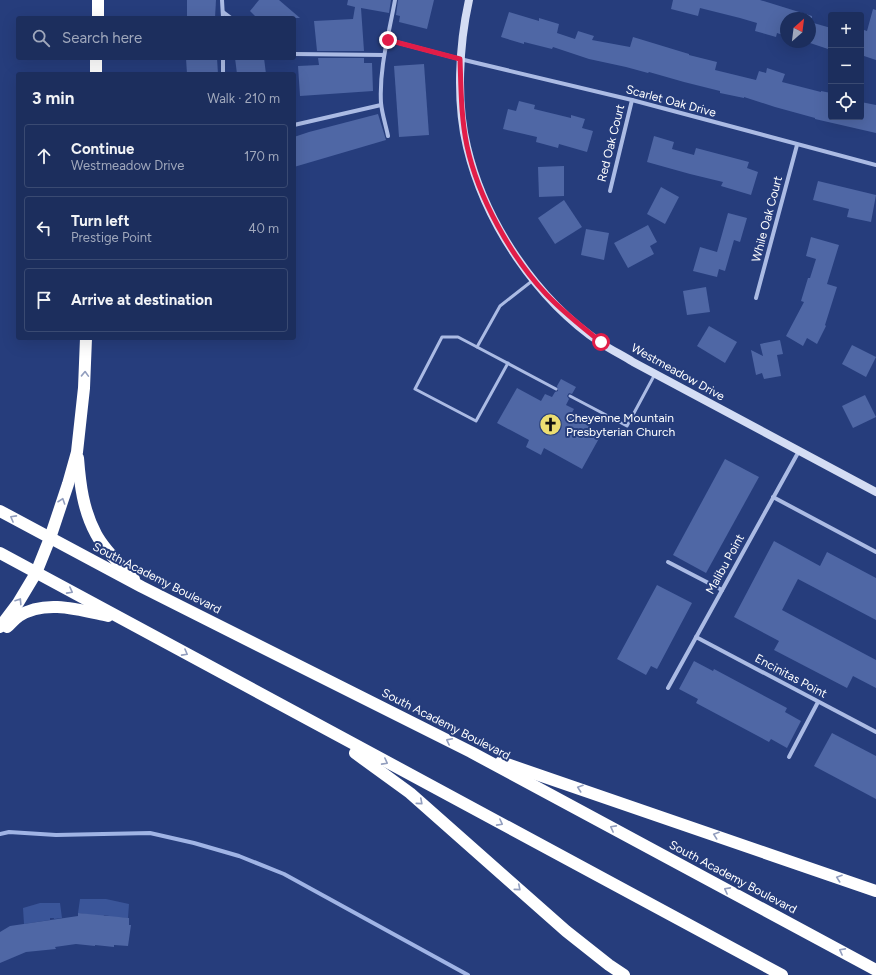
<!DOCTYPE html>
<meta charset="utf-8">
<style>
:root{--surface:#1c2e5d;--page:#253663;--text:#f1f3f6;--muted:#a0a8bc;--line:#3a4a72}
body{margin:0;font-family:Figtree,sans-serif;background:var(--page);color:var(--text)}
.controls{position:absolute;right:12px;top:12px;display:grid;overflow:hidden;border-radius:4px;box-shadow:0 4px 16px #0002}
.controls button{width:36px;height:36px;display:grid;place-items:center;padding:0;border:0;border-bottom:1px solid var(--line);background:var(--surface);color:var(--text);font:20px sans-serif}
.compass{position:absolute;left:780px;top:12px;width:36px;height:36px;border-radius:50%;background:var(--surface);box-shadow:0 4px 16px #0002;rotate:28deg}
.stop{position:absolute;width:12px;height:12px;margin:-9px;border:3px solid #e11d48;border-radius:50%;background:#fff}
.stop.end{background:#e11d48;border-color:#fff;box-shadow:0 1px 4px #0008}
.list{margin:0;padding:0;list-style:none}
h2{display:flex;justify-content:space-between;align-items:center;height:52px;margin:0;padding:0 16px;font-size:17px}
h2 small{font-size:13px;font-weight:400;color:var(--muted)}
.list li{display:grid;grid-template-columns:26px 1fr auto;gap:12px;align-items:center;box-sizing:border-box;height:64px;margin:0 8px 8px;padding:0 8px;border:1px solid var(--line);border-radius:4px}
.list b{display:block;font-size:15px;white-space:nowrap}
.list p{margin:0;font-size:13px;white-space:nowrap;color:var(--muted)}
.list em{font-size:13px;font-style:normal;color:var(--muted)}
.icon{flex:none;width:22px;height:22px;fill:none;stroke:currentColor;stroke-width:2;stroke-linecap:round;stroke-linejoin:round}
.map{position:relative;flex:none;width:876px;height:975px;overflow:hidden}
.search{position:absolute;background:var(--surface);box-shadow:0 4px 16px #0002;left:16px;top:16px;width:280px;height:44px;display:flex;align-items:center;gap:10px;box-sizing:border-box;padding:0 14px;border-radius:4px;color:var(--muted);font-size:15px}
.panel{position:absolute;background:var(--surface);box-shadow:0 4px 16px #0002;left:16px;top:72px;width:280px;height:268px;border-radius:4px}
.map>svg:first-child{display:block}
.green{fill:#3a5599}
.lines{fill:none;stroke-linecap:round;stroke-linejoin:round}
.stream{stroke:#a0b4e5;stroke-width:4}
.building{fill:#4f67a5}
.lane{stroke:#abbbe4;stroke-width:3}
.street{stroke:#abbbe4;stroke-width:4}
.secondary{stroke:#d4ddf4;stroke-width:8}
.highway{stroke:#fff;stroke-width:12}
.oneway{stroke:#929ebe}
.route{stroke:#e11d48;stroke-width:5}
.labels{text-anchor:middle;stroke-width:4;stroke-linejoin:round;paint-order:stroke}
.street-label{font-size:12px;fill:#fff;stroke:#263d7c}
.poi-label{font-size:12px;fill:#fff;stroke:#263d7c;text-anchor:start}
</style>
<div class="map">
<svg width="876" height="975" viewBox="0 0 876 975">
<rect width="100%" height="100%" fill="#263d7c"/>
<g class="green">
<polygon points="80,899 106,899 129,904 128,918 109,917 109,916 104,915 103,919 92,915 78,913"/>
<polygon points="40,903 60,903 62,918 54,919 54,918 50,918 50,920 24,924 23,908"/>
</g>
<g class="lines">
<polyline class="stream" points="0,834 9,832 56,835 150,833 194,843 239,856 284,874 468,975"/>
</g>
<g class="building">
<polygon points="187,0 216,0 215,18 187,18"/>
<polygon points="259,0 279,0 300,18 257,18 250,11"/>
<polygon points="348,0 391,0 389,13 361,8 364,51 317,51 314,21 353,19 355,7 347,5"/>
<polygon points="398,0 434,0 427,29 399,22 400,16 396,15"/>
<polygon points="673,0 760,0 812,16 812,18 786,18 786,36 777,33 776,37 755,31 757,23 740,18 700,8 698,16 671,9"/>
<polygon points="873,9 876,10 876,60 861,55 861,29 867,31"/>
<polygon points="509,12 539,21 539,18 559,24 557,33 575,39 578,31 594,36 592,40 630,47 633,37 689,54 689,55 717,62 715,70 756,80 759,71 766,73 767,68 785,74 782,82 821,92 821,91 831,93 831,117 861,117 861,102 876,105 876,133 815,119 815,118 775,107 744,97 744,98 720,93 720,91 684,82 649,72 648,73 626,67 589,59 553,47 552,49 524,42 524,44 501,37"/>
<polygon points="810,22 831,28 831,50 810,43"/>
<polygon points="186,58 217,58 218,74 187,74"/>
<polygon points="235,58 264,58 266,74 237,74"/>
<polygon points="318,58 364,58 364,63 372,63 373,91 300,96 298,66 319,65"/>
<polygon points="424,64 429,135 399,137 394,66"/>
<polygon points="519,101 535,105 534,109 571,118 571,115 585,119 582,128 593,131 587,152 559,144 558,148 536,142 537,137 503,129 508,109 516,111"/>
<polygon points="378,114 386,140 294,167 294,137 309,132"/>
<polygon points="654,136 674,142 672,149 694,155 696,148 749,162 747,168 758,172 751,195 721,186 723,182 690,174 647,162"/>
<polygon points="564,166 564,196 539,197 538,167"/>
<polygon points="818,181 876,195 871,222 847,217 849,209 813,200"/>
<polygon points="661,187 679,197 665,224 647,214"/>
<polygon points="564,200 582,227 555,244 538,218"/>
<polygon points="728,213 747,218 740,242 734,240 725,271 719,269 717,277 693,271 700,247 717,252"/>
<polygon points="648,225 657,242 650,246 654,254 628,268 614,243"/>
<polygon points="586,229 609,233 604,260 581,255"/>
<polygon points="811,237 839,245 827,284 837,287 825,325 826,326 817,344 807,338 803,346 786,336 804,302 801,301 808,278 810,278 816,259 806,256"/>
<polygon points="706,287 710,312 687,315 683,291"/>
<polygon points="709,326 737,342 725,363 697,346"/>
<polygon points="780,340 783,354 777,355 781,376 764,379 762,373 756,375 751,350 763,356 760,344"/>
<polygon points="852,345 876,357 866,377 842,364"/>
<polygon points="561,379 576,387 572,394 569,393 567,396 569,399 566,405 574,409 570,416 602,433 582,469 544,448 541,455 526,447 529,440 497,423 517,388 541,401 545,394 552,397 555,392 558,391 557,386"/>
<polygon points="865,395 876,417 853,428 842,406"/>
<polygon points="725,459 759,477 706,573 673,555"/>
<polygon points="774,541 820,566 827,552 876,578 876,620 798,579 782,610 876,660 876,688 853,676 847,688 774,650 779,641 734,617"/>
<polygon points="657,585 692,603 657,669 651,666 646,675 617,659"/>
<polygon points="694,661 713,671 714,669 787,708 785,712 801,721 787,748 771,739 769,742 696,703 698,699 679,689"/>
<polygon points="832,733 876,756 876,799 814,766"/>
<polygon points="78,913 129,918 129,925 131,925 128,946 114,945 114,947 95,945 95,946 76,944 55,947 56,949 26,952 0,963 0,932 10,926 78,916"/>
</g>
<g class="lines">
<g class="lane">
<polyline points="532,281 500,306 477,347 556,389"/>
<polyline points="477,347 458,337 442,337 415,389 476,421 508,363"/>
<polyline points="570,396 627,426 655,374"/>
</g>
<g class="street">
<polyline points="222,0 223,18"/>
<polyline points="223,12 231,18"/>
<polyline points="388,40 460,59 632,100 876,165"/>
<polyline points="294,54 384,55"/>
<polyline points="223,58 223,74"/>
<polyline points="294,125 381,105"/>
<path d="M388 136C386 126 382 114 381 103 379 68 389 34 395 0"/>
<polyline points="610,191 632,100"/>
<polyline points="756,298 797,145"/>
<polyline points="773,497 876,552"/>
<polyline points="668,562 722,590"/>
<polyline points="696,637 876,732"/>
<polyline points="668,688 799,451"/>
<polyline points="789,757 818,702"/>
</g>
<path class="secondary" d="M469 0C459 45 456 102 467 147 485 223 537 300 601 343 611 350 622 355 633 362L876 492"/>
<g class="highway">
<polyline points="98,18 98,0"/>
<polyline points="96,74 96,58"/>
<path d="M78 458C80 484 83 510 96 534 105 551 121 565 134 579"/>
<polyline points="0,511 142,587 471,752 876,970"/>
<polyline points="0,553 782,975"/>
<polyline points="0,627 18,603 36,573 50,538 68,484 77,452 84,388 86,338"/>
<path d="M7 627C11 624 14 619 19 616 45 599 80 610 108 616"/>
<polyline points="355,753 410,793 566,931 609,965 624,975"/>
<polyline points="501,762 876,891"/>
</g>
</g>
<defs><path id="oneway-chevron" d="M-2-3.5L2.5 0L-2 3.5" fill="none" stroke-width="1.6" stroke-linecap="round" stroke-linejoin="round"/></defs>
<g class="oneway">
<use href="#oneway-chevron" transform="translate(85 374) rotate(-88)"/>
<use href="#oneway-chevron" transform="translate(62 501) rotate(-71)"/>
<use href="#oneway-chevron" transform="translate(13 518) rotate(-151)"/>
<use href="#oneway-chevron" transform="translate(70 591) rotate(28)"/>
<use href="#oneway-chevron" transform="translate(19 601) rotate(-57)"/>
<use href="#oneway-chevron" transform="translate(185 653) rotate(29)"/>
<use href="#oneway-chevron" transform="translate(449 741) rotate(-153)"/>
<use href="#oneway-chevron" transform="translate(385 762) rotate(28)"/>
<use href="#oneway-chevron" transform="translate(580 788) rotate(-161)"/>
<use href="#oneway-chevron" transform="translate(420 802) rotate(41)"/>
<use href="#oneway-chevron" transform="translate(500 823) rotate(28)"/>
<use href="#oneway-chevron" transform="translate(613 828) rotate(-152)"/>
<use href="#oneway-chevron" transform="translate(716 835) rotate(-161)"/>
<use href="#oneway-chevron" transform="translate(839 878) rotate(-161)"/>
<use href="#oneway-chevron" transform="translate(518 888) rotate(41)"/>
<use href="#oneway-chevron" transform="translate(727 890) rotate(-152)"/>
<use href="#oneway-chevron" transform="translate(842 951) rotate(-152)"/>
</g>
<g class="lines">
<path class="route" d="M388 40 460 59C461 88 461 118 467 146 478 197 511 257 546 294 563 312 582 327 601 342"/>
</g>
<defs>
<symbol id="church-disc" viewBox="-11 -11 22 22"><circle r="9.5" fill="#edde71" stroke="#263d7c"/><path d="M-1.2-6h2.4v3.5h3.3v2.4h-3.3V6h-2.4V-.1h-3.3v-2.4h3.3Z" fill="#111"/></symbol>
</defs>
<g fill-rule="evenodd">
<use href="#church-disc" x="538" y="412" width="25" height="25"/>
</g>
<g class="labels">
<g class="street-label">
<text transform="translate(671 101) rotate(15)" y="4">Scarlet Oak Drive</text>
<text transform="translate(611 143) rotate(-76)" y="4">Red Oak Court</text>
<text transform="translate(767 219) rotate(-75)" y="4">While Oak Court</text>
<text transform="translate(678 372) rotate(29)" y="4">Westmeadow Drive</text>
<text transform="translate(725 564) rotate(-61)" y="4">Malibu Point</text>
<text transform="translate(157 578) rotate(27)" y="4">South Academy Boulevard</text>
<text transform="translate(791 676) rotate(28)" y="4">Encinitas Point</text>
<text transform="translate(446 724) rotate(27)" y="4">South Academy Boulevard</text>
<text transform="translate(733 877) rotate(28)" y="4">South Academy Boulevard</text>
</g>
<g class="poi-label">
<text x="566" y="422">Cheyenne Mountain<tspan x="566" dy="14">Presbyterian Church</tspan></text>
</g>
</g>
</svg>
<div class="controls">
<button>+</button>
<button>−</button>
<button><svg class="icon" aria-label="locate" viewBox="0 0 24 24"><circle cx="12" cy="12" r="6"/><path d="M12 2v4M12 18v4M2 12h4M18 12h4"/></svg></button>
</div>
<svg class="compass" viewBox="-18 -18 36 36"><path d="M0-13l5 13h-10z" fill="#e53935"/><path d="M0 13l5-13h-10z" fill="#a0a8bc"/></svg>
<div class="stop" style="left:601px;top:342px"></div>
<div class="stop end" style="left:388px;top:40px"></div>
<div class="search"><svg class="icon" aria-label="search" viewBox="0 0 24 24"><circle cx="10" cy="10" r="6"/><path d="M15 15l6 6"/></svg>Search here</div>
<section class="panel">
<h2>3 min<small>Walk · 210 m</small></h2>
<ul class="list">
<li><svg class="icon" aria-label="ahead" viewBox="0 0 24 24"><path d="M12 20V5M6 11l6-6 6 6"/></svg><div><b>Continue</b><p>Westmeadow Drive</p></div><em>170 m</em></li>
<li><svg class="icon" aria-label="left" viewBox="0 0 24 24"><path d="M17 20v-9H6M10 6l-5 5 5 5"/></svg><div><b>Turn left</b><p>Prestige Point</p></div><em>40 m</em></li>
<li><svg class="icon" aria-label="arrive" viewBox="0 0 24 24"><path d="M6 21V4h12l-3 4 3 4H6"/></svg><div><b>Arrive at destination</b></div></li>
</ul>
</section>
</div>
